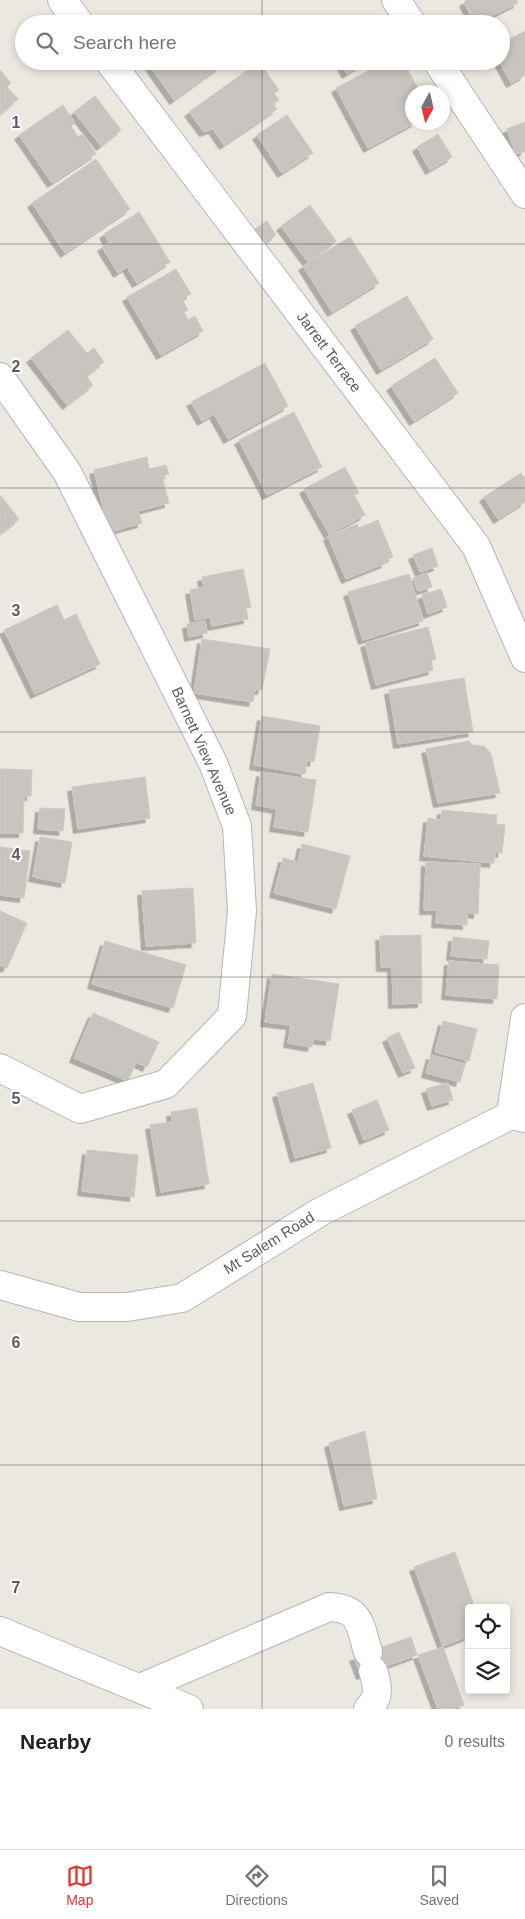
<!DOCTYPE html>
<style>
:root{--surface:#fff;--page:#f6f6f6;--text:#202124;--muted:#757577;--line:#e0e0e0;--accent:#dc3935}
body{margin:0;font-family:Helvetica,sans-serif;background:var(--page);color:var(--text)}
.controls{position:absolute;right:15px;bottom:15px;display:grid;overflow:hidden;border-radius:5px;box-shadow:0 2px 8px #0003}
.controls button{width:45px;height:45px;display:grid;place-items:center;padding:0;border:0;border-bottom:1px solid var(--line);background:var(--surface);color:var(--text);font:25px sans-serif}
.compass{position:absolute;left:405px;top:85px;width:45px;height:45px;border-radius:50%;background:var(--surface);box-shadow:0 2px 8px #0003;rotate:188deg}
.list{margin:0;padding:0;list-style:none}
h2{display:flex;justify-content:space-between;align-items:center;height:65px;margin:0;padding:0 20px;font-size:21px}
h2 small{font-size:16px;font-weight:400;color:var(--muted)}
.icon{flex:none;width:28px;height:28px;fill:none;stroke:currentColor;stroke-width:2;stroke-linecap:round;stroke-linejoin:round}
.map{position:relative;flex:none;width:525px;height:1709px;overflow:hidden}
.search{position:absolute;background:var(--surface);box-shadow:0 2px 8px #0003;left:15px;right:15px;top:15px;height:55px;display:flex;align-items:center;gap:12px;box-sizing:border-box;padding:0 18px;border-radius:28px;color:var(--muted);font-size:19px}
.sheet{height:140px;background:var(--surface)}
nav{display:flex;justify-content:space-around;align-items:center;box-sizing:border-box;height:70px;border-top:1px solid var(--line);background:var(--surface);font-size:14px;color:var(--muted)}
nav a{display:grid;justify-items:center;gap:2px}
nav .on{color:var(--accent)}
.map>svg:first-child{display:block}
.building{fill:#c8c4c0;stroke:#cfc9bf;filter:url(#shadow)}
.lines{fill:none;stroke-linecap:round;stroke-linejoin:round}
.minor-casing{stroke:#b3b6ba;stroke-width:30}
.minor{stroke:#fff;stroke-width:28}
.grid{fill:none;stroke:#595c60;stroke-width:1;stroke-opacity:0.55}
.labels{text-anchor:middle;stroke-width:4;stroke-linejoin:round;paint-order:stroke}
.street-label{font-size:15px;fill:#595c60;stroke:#fff}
.grid-label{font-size:16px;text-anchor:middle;font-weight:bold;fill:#595c60;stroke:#fff;stroke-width:4;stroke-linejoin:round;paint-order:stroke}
</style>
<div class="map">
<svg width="525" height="1709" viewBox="0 0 525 1709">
<defs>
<filter id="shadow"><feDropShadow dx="-4.5" dy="4.5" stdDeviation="0" flood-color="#0004"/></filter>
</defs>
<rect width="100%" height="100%" fill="#ebe8e0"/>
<g class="building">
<polygon points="467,0 516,0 518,3 475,24 464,2"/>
<polygon points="525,31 525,75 511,83 499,61 501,61 501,44"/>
<polygon points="150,61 217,61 221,66 174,100 148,63"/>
<polygon points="339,61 367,61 347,74"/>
<polygon points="387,61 403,61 420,92 412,92 412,122 416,122 368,148 336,88"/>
<polygon points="259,62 279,90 274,93 279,100 273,104 277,109 224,145 213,129 204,132 189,112"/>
<polygon points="0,70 11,83 7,87 18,99 0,115"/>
<polygon points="95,96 121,130 101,146 74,112"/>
<polygon points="63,105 75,123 71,126 78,137 83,134 96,154 52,183 19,135"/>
<polygon points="287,115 313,153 282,173 257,135"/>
<polygon points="525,122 525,151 516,154 507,129"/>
<polygon points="438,134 452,157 430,170 417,147"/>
<polygon points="96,159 130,209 65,253 32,203"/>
<polygon points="310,205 336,241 308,262 281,226"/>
<polygon points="139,212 170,262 137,283 127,267 118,273 102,247 109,242 104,234"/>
<polygon points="267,221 276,235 259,247 249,233"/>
<polygon points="350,237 379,283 332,312 303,266"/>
<polygon points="176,269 191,294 182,299 188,310 184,312 188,320 195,316 203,331 161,355 127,297"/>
<polygon points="407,296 433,339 381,370 355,326"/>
<polygon points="68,330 87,353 94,348 104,362 86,376 93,385 67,405 31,358"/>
<polygon points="435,358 458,393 414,421 391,386"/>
<polygon points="265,363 288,406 228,439 214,414 202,421 191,402"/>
<polygon points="294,412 322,467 267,495 239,440"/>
<polygon points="147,457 149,469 166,465 169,474 162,476 169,503 138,511 142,523 109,532 94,470"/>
<polygon points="345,467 359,493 354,495 365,515 329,534 304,489"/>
<polygon points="521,473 525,479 525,502 498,519 484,497"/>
<polygon points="0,495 19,519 0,534"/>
<polygon points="378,520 393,557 385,561 386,563 346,579 328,536 357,524 359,528"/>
<polygon points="432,548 438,566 420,572 413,555"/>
<polygon points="243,569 251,607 246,608 248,619 212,626 210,617 195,620 190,590 204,587 202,577"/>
<polygon points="427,573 432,587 418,591 413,578"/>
<polygon points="409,574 423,621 363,640 348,592"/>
<polygon points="441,589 447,607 428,614 422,595"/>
<polygon points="57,605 64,620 76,614 100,664 35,694 4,630"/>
<polygon points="205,621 207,633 189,637 187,624"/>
<polygon points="428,627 436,659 431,660 433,670 376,685 365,643"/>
<polygon points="202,639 270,649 262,690 255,689 253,702 194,693"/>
<polygon points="464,678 473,732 398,744 389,690"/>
<polygon points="262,716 320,726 314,762 307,760 305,774 254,765"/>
<polygon points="469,741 472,745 484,746 491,754 500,793 438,803 426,749"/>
<polygon points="0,769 32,770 31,796 24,796 23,833 0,833"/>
<polygon points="261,772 316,780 308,832 274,827 277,809 256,805"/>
<polygon points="145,777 150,818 78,829 72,787"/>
<polygon points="40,808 65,809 63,831 38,829"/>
<polygon points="442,810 497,815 496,824 505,825 502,853 495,852 494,863 424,856 428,818 441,820"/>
<polygon points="40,837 72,842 65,883 33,877"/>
<polygon points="302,844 350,856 336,909 274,893 283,858 298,862"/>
<polygon points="0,847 30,851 24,898 0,895"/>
<polygon points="426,862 480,864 478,914 467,913 467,925 436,923 437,910 424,910"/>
<polygon points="193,888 196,943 146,946 142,891"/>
<polygon points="0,911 27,923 7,968 0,965"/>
<polygon points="421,935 422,1003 393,1004 392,967 381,967 380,936"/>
<polygon points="453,937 489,941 487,959 451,956"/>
<polygon points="105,941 186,965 173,1008 92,984"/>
<polygon points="449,961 499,965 497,999 446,995"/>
<polygon points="272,974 339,984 330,1041 313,1039 312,1047 288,1043 291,1025 265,1022"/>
<polygon points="93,1013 159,1042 147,1067 136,1062 128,1081 74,1058"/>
<polygon points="443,1021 477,1029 469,1061 435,1052"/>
<polygon points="399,1032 415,1068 403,1073 387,1038"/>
<polygon points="431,1055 465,1064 460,1082 426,1073"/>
<polygon points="313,1083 331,1148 295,1158 277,1093"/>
<polygon points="448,1083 453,1100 432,1106 426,1089"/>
<polygon points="377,1100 389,1130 364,1140 352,1110"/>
<polygon points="197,1108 209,1184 161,1192 150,1125 172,1122 171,1112"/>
<polygon points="87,1150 138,1155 134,1197 82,1191"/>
<polygon points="365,1431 377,1499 344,1506 329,1443"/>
<polygon points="455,1552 475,1608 469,1608 469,1636 443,1646 414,1567"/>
<polygon points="411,1637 417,1655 361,1675 354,1657"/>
<polygon points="443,1647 464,1705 452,1709 438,1709 418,1655"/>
</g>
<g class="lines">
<defs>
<g id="minor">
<polyline points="62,0 80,24"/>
<polyline points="396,0 412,24"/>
<polyline points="109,61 476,546 525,658"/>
<polyline points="437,61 525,194"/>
<polyline points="0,377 67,472 213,763 237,826 242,911 232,1016 166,1084 80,1109 0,1068"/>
<polyline points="511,1115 525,1018"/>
<polyline points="0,1285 79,1307 127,1307 182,1298 320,1212 511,1115 525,1118"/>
<polyline points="0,1631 189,1709"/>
<path d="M140 1688 329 1607C361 1608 360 1626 368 1652"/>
<path d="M368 1709C380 1698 378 1685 373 1671"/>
</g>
</defs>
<use href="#minor" class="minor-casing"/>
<use href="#minor" class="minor"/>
</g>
<path class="grid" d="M262 0V24M262 61V1709M0 244H525M0 488H525M0 732H525M0 977H525M0 1221H525M0 1465H525"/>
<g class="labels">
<g class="street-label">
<text transform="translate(329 352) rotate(53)" y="5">Jarrett Terrace</text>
<text transform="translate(204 751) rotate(66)" y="5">Barnett View Avenue</text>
<text transform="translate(269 1243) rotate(-32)" y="5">Mt Salem Road</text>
</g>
</g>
<g class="grid-label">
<text x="16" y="128">1</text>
<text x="16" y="372">2</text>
<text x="16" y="616">3</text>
<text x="16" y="860">4</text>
<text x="16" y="1104">5</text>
<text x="16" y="1348">6</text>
<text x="16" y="1593">7</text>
</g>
</svg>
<div class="controls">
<button><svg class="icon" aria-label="locate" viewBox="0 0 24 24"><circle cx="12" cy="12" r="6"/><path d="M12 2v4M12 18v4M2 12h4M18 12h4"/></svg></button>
<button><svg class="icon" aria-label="layers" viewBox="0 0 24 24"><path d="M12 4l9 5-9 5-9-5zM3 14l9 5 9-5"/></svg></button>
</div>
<svg class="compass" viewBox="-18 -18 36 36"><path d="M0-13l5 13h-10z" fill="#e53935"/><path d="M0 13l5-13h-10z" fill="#757577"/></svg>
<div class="search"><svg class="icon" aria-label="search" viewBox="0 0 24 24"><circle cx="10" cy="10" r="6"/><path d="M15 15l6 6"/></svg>Search here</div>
</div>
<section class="sheet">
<h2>Nearby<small>0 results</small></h2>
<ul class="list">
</ul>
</section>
<nav>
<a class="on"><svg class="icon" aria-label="map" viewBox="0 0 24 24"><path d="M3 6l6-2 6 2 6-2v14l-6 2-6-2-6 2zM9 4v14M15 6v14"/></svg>Map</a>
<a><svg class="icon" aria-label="directions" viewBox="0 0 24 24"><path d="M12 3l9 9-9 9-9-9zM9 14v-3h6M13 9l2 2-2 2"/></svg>Directions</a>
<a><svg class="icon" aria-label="saved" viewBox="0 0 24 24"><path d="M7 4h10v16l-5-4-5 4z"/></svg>Saved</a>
</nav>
